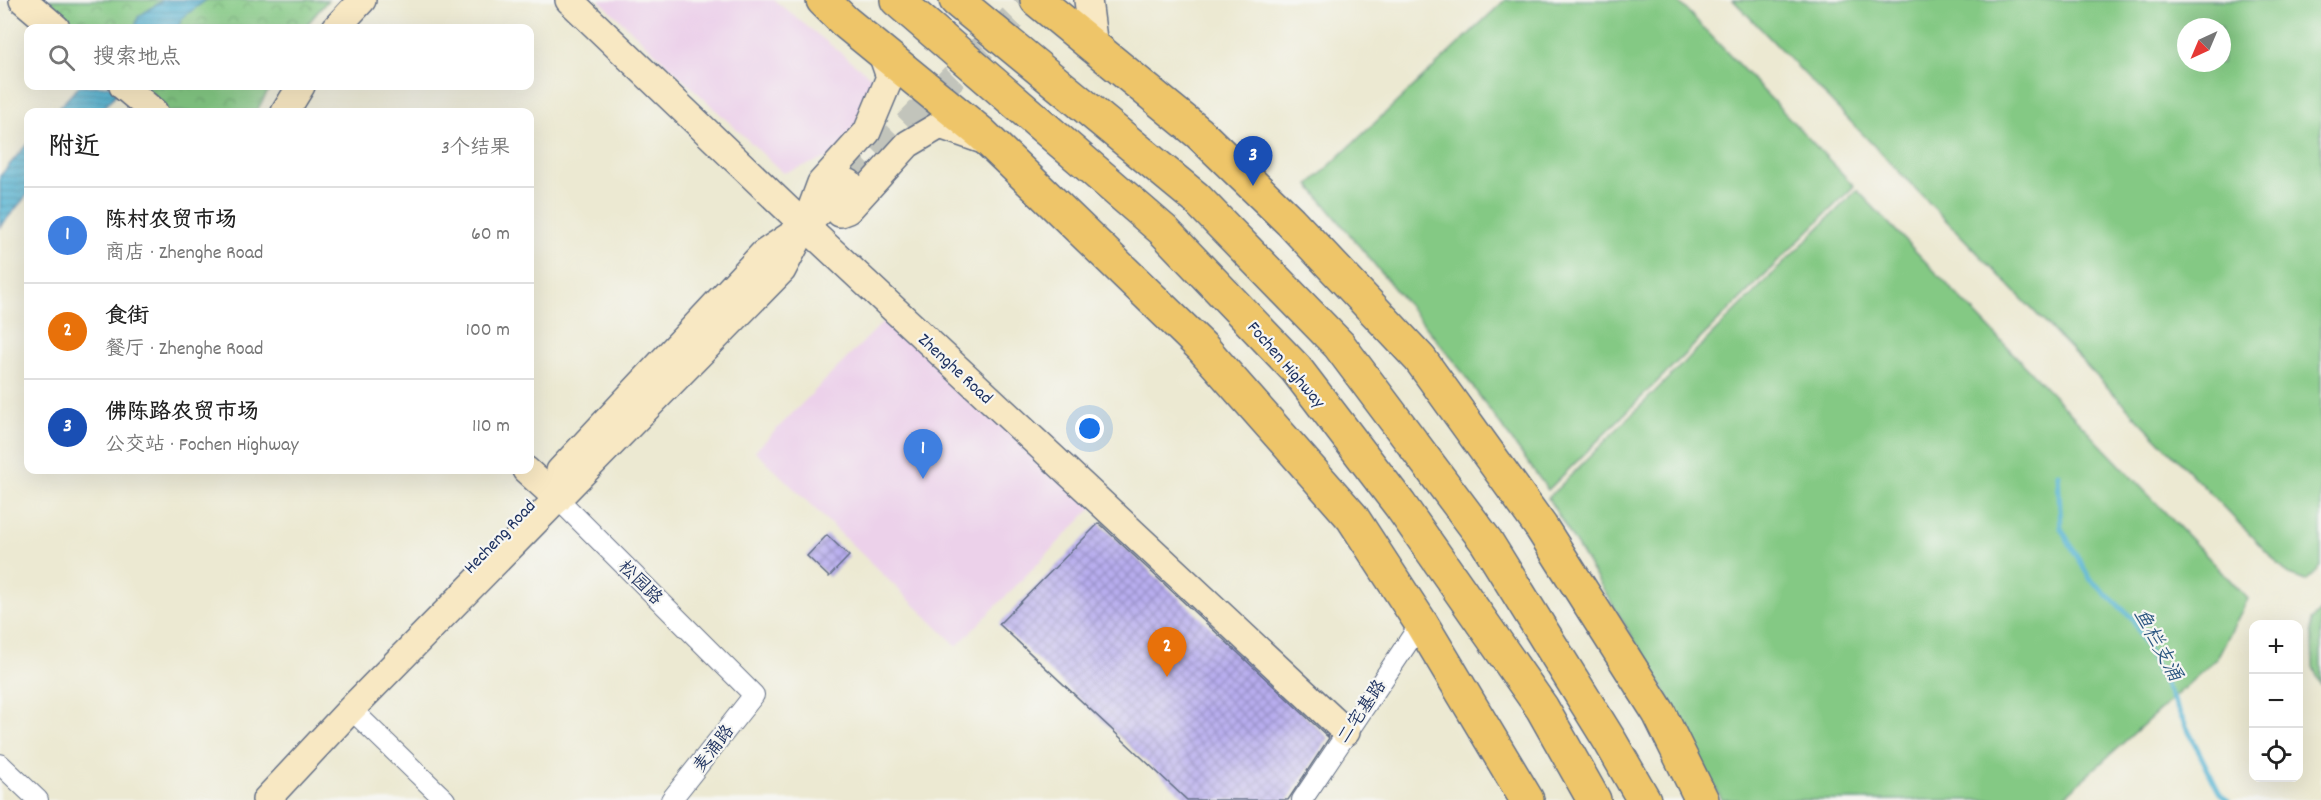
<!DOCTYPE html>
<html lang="zh">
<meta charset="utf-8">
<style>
:root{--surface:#fff;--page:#f6f6f6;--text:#222;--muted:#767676;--line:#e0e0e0;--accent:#0f766e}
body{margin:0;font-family:Dekko,"LXGW WenKai TC",sans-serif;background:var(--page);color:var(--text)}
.controls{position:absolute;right:18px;bottom:18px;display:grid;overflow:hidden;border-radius:12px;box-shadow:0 6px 24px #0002}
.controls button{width:54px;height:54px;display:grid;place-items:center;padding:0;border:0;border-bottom:2px solid var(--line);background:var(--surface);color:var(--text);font:30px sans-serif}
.compass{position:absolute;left:2177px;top:18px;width:54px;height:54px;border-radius:50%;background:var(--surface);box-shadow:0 6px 24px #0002;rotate:224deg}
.you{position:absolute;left:1090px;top:429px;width:21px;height:21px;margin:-15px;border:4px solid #fff;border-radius:50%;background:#1a73e8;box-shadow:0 0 0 9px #1a73e833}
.badge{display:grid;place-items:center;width:39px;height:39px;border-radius:50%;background:var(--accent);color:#fff;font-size:20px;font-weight:700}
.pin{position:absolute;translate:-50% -50px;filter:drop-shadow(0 2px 3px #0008)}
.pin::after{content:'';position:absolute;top:32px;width:21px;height:18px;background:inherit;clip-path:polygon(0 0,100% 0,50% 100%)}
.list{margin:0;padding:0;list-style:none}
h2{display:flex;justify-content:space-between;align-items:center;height:78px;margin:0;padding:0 24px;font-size:26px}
h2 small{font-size:20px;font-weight:400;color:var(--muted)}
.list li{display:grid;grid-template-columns:39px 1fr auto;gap:18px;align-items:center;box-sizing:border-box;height:96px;padding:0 24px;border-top:2px solid var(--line)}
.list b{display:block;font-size:22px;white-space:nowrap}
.list p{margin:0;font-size:20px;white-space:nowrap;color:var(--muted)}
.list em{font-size:20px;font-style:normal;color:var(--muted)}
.icon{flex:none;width:33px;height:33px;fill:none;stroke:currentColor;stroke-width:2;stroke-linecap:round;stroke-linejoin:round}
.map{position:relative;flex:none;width:2321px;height:800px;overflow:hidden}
.search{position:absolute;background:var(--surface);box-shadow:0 6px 24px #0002;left:24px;top:24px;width:510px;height:66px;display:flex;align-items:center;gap:15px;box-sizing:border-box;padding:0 21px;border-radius:12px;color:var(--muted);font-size:22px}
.panel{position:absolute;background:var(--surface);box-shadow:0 6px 24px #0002;left:24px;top:108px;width:510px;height:366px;border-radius:12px}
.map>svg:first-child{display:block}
.built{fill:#ecd1ea}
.grass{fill:#84c984;stroke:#507c71;stroke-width:1.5;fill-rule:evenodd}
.park{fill:url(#park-crowns);stroke:#507c71;stroke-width:1.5}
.water{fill:url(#water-rules);stroke:#377198;stroke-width:1.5}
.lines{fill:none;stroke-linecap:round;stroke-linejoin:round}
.stream{stroke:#53b3d2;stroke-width:5}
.building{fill:url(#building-cross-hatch)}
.secondary-tunnel{stroke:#c2c4bb;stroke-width:27;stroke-dasharray:27 14;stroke-linecap:butt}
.street-casing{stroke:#647087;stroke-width:22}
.secondary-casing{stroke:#647087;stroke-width:30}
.highway-casing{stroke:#647087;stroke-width:36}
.street{stroke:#fff;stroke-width:20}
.secondary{stroke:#f8e8c3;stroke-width:27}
.highway{stroke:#eec569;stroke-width:33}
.labels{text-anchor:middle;stroke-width:4.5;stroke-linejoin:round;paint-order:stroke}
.street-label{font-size:18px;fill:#1b2f5e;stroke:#f6f6f2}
.water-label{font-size:20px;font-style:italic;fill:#2c5781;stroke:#f6f6f2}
</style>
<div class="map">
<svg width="2321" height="800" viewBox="0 0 2321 800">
<defs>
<pattern id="park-crowns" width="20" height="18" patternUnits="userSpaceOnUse" patternTransform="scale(1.5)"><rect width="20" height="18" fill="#84c984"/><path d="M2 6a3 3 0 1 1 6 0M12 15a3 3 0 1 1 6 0" fill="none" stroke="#6ba46f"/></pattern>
<pattern id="water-rules" width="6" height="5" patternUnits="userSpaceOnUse" patternTransform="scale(1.5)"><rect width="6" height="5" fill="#53b3d2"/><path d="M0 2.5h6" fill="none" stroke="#4492ae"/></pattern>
<pattern id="building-cross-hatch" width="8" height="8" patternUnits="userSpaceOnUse" patternTransform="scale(1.5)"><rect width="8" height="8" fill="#b8adee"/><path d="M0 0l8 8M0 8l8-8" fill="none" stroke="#958dc4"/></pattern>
</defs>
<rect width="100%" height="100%" fill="#f6f6f2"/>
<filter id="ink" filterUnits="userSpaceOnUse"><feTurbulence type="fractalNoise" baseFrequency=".0167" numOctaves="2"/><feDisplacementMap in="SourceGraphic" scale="12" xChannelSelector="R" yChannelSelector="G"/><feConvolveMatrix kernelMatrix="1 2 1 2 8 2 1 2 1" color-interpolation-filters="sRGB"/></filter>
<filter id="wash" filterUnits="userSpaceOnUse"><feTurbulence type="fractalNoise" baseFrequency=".008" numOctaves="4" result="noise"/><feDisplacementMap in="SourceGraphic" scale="24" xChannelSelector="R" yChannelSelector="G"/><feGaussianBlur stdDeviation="1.35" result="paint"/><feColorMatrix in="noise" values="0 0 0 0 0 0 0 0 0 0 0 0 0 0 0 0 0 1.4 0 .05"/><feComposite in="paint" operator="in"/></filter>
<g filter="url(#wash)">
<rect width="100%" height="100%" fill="#ece9d2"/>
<g class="built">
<polygon points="599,0 774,0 876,81 869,110 833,156 783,173"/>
<polygon points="889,316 1093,507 957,646 755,451"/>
</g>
<g class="grass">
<polygon points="1505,0 1677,0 1854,186 1548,490 1454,361 1309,185"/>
<path d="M1733 0H2321V567L2306 581 2289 575ZM2186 27H2222V63H2186Z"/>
<polygon points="1857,190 2248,599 2217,658 2060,800 1722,800 1662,686 1548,498"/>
<polygon points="2321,610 2321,686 2313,667 2311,620"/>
</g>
<g class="park">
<polygon points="49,0 328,0 304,28 79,28"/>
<polygon points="140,86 271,86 256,112 168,112"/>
</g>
<g class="water">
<polygon points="163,0 206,0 182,18 178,28 135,28 138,17"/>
<polygon points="79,86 110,86 117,93 100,112 55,112"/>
<polygon points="28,143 28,194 0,227 0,176"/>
</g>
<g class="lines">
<polyline class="stream" points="2058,474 2061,528 2090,579 2132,618 2220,794 2228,800"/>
</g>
<g id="blocks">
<g class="building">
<polygon points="1099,523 1329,738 1288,800 1187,800 999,624"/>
<polygon points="827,535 849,556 829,577 807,556"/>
</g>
</g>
</g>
<g filter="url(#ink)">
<use href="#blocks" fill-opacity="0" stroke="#647087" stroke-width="1.5"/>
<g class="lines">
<polyline class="secondary-tunnel" points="849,183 1030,0"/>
<defs>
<g id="street">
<polyline points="558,499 754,695 671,800"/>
<polyline points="351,709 445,800"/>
<polyline points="0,764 38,800"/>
<polyline points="1302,800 1421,623"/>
</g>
<g id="secondary">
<polyline points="23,0 56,28"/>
<polyline points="569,0 805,226 1346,732"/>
<polyline points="1088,0 1094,47"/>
<polyline points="336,28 362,0"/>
<polyline points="123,86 154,112"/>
<polyline points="285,112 301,86"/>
<polyline points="840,213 848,210 908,144 940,125 983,140"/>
<polyline points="526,470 558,499"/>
<polyline points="560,471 763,254 805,226 849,183"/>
<polyline points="266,800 351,709 782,270 805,226 821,183 867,132 890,77 881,51"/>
</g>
<g id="highway">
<polyline points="823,0 844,21 981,133 1202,347 1352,517 1421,623 1527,800"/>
<polyline points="897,0 1163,230 1296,369 1400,505 1542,708 1594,800"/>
<polyline points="956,0 1196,198 1339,345 1486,541 1610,741 1644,800"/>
<polyline points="1037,0 1199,133 1290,221 1420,359 1541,527 1659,713 1702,800"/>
</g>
</defs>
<use href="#street" class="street-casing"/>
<use href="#secondary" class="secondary-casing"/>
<use href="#highway" class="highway-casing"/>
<use href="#street" class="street"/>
<use href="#secondary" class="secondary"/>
<use href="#highway" class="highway"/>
</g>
</g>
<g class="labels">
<g class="street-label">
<text transform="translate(1287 364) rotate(49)" y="6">Fochen Highway</text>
<text transform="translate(956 368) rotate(43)" y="6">Zhenghe Road</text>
<text transform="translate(499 536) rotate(-46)" y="6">Hecheng Road</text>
<text transform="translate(641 582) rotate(45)" y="6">松园路</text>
<text transform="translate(1361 711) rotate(-56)" y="6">二宅基路</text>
<text transform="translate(713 748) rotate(-52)" y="6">麦涌路</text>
</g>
<g class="water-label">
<text transform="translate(2159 644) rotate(61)" y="7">鱼栏支涌</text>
</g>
</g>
</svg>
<div class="controls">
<button>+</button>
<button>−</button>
<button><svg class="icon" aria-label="locate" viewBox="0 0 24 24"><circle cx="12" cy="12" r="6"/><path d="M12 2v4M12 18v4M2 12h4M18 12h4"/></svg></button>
</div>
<svg class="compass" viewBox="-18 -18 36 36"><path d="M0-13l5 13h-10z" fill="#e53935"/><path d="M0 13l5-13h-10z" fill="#767676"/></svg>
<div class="you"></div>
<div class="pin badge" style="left:923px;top:479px;background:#3f7fe0">1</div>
<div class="pin badge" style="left:1167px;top:677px;background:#e8710a">2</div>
<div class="pin badge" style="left:1253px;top:186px;background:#1a4fb4">3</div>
<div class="search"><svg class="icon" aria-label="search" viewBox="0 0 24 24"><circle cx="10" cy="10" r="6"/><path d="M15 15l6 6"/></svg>搜索地点</div>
<section class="panel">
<h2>附近<small>3个结果</small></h2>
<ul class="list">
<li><span class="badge" style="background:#3f7fe0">1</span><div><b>陈村农贸市场</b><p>商店 · Zhenghe Road</p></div><em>60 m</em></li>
<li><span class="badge" style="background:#e8710a">2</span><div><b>食街</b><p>餐厅 · Zhenghe Road</p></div><em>100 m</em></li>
<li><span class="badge" style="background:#1a4fb4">3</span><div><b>佛陈路农贸市场</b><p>公交站 · Fochen Highway</p></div><em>110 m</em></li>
</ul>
</section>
</div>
